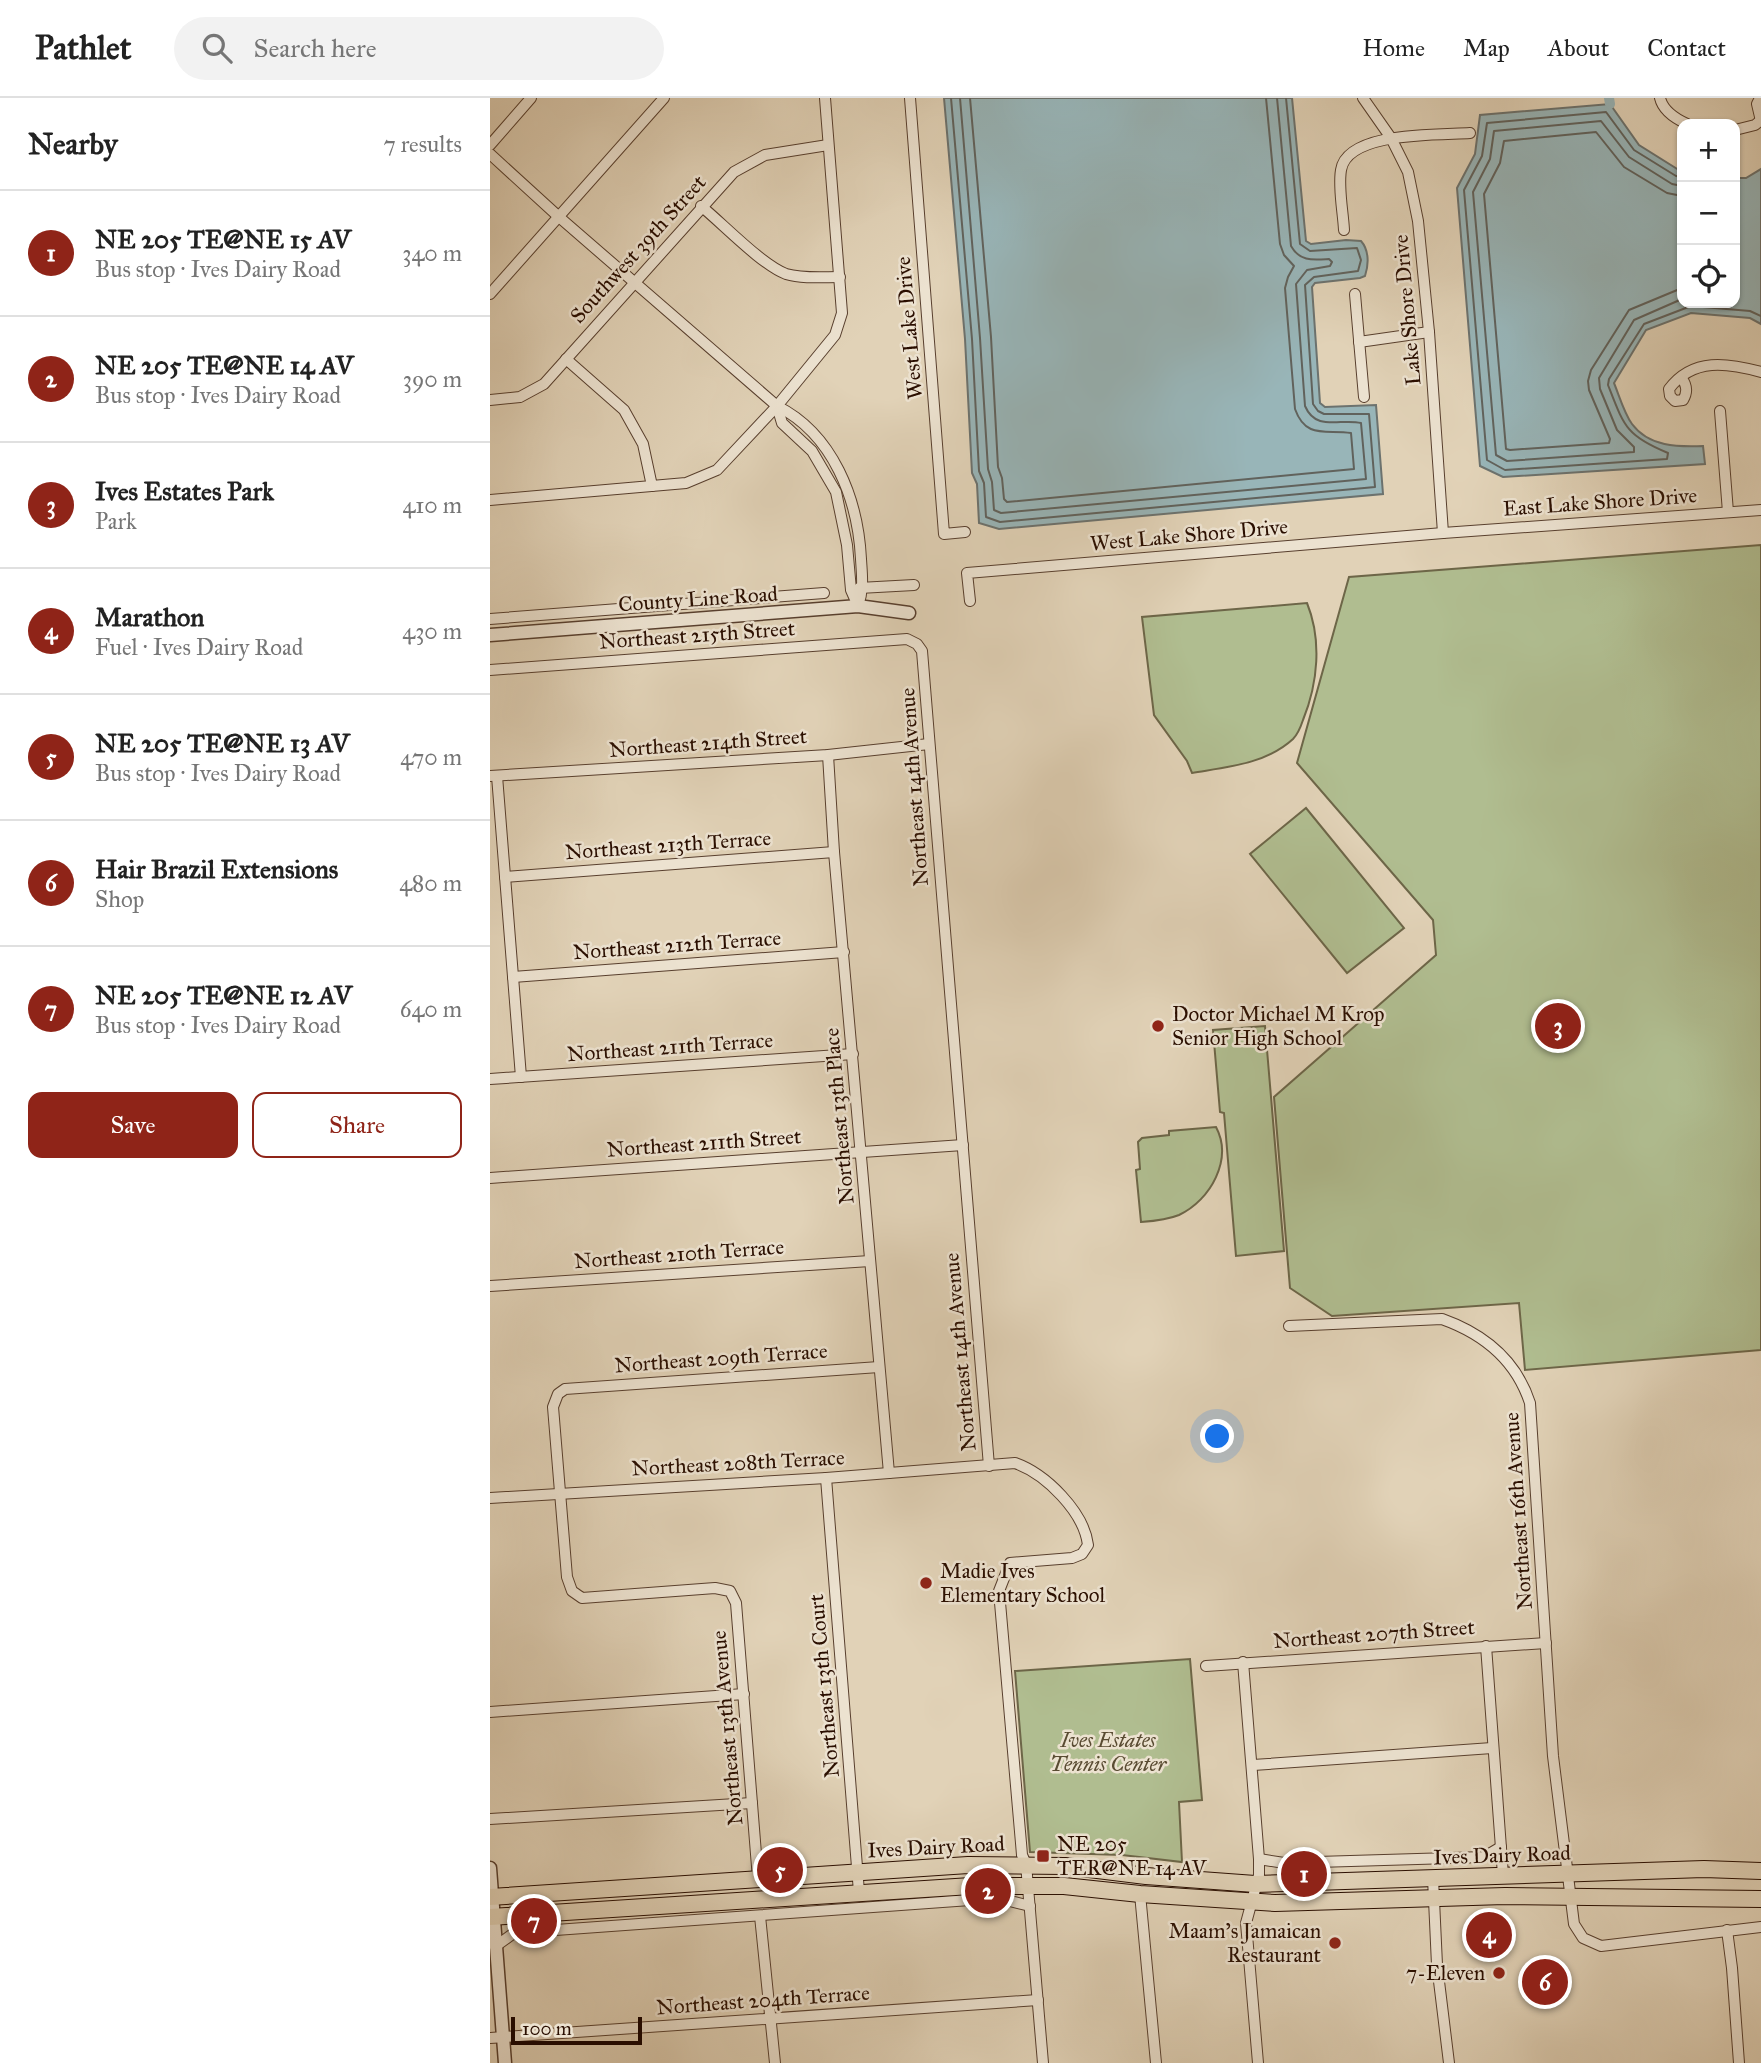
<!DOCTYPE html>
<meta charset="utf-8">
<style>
:root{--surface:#fff;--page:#f2f2f2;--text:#222;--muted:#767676;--line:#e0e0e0;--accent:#8f2418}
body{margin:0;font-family:"IM FELL Great Primer",serif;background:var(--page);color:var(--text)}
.controls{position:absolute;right:21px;top:21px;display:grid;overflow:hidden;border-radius:14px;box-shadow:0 2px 5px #0004}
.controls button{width:63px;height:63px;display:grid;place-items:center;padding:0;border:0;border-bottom:2px solid var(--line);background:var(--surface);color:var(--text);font:35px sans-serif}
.scale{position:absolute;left:21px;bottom:18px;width:131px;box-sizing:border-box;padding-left:7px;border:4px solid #2a0e00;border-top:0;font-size:19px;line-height:24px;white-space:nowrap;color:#2a0e00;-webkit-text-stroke:5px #ece2d0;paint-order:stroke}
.you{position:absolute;left:728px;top:1339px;width:24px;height:24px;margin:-18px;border:5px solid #fff;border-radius:50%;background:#1a73e8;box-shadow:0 0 0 10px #1a73e833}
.badge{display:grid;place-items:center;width:46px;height:46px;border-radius:50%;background:var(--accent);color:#fff;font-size:23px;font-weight:700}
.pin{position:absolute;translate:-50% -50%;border:4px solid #fff;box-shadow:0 2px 7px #0006}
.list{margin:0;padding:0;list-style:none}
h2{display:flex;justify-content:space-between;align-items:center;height:91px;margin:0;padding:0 28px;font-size:30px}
h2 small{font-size:23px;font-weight:400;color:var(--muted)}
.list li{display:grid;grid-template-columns:46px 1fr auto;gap:21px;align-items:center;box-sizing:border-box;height:126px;padding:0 28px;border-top:2px solid var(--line)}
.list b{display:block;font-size:26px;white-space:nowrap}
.list p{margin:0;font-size:23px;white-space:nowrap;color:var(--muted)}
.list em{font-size:23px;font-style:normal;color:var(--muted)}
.actions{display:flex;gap:14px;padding:21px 28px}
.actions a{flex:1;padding:16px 0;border:2px solid var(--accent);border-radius:14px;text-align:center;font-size:24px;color:var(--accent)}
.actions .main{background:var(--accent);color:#fff}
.icon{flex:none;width:38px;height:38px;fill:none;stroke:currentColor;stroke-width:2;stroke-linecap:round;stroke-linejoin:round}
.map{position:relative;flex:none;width:1271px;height:1965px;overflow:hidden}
header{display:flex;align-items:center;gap:42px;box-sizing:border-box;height:98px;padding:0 35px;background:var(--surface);border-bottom:2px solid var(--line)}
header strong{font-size:33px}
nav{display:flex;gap:38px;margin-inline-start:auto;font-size:24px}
.search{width:490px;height:63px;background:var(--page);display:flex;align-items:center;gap:18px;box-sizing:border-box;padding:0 24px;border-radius:38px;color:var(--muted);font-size:26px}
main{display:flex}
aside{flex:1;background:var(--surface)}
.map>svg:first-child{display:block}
.green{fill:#b0bd90;stroke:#6d6648;stroke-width:2}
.water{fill:#98b5b8;stroke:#6c726e;stroke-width:2}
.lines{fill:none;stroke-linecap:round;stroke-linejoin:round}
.shore{stroke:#61625c;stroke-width:2}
.canal{stroke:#98b5b8;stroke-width:10}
.minor-casing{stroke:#583f2e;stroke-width:12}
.tertiary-casing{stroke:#583f2e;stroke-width:15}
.primary-casing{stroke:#2a0e00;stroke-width:18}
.minor{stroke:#ece2d0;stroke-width:10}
.tertiary{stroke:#ece2d0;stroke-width:12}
.primary{stroke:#e1d2b7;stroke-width:16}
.poi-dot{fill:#8f2418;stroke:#ece2d0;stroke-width:2.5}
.labels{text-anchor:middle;stroke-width:5;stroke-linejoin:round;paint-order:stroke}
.street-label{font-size:21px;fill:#2a0e00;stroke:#ece2d0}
.poi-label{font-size:21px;fill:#2a0e00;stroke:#ece2d0;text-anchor:start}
.park-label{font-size:21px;font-style:italic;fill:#594b32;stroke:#ece2d0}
</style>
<header>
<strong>Pathlet</strong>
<div class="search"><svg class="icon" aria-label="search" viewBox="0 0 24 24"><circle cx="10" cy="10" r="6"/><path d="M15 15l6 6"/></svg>Search here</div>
<nav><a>Home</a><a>Map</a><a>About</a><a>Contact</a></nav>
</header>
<main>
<aside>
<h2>Nearby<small>7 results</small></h2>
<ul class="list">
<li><span class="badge">1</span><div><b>NE 205 TE@NE 15 AV</b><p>Bus stop · Ives Dairy Road</p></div><em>340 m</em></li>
<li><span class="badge">2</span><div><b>NE 205 TE@NE 14 AV</b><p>Bus stop · Ives Dairy Road</p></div><em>390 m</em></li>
<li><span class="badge">3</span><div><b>Ives Estates Park</b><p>Park</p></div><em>410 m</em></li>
<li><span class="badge">4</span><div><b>Marathon</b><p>Fuel · Ives Dairy Road</p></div><em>430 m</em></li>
<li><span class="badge">5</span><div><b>NE 205 TE@NE 13 AV</b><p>Bus stop · Ives Dairy Road</p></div><em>470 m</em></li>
<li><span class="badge">6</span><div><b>Hair Brazil Extensions</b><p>Shop</p></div><em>480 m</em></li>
<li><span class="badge">7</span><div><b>NE 205 TE@NE 12 AV</b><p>Bus stop · Ives Dairy Road</p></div><em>640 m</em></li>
</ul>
<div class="actions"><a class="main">Save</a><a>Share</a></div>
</aside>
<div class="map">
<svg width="1271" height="1965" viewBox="0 0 1271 1965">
<rect width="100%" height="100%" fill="#e1d2b7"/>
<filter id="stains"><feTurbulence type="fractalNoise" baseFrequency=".00286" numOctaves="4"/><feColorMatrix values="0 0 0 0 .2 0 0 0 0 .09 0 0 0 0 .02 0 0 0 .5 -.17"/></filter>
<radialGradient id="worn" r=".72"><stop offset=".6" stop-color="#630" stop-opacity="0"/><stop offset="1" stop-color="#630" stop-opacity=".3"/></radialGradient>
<g class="green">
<polygon points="1271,447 1271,1252 1035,1272 1029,1205 842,1218 800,1190 784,999 946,857 943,822 807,665 859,479"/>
<path d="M817 505C832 542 828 585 813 622 811 628 808 636 803 641 776 666 737 669 702 675L697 663 664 617 652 519Z"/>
<polygon points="816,710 914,830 857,875 760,756"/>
<polygon points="775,928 794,1153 746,1158 734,1015 730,1014 723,932"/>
<path d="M726 1029C743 1061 721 1102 689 1117 677 1122 664 1123 651 1124L646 1072 650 1071 648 1044 652 1040 679 1037V1033Z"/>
<polygon points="700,1561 712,1702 689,1704 692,1764 632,1757 540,1754 525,1573"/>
</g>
<g class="water">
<path d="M454 0H802L816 143 821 146 856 142 871 143C879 152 879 166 875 178L870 180 825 185 822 189 830 305 835 309 886 307 893 396 509 431 489 425 487 386 482 375 475 241Z"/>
<path d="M1120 6 1149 47 1192 74V205H1245V80H1256L1271 71V226L1260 220 1201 215 1156 232 1124 285C1129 297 1134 315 1142 326 1159 349 1188 349 1213 348L1215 366 1013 379 990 368 967 90 985 56 990 17Z"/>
</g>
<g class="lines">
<g class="shore">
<polyline points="461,0 482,241 489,373 494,385 496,419 510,424 885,389 879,316 834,316 828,313 823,306 815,187 824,179 868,173 871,162 867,150 820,153 810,146 796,0"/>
<path d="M470 0 490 240 498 371 502 384 504 412 511 415 876 381 871 325C851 320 826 334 815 308L806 186 817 172 840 168 842 164 839 161C823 162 810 164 801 148L787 0"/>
<path d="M480 0 501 239 508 369 512 380 514 401 517 404 864 371 861 335C837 331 816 342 805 311L795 190 798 179 804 168 794 157 790 146 776 0"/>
<path d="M1192 79 1186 78 1144 52 1116 14 997 25 992 58 974 92 997 362 1015 372 1177 361 1178 355C1136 338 1134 328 1118 287L1119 281 1154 226 1201 208 1260 213 1271 218"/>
<polyline points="1192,88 1182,86 1139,59 1111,23 1004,33 1000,61 983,94 1006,357 1017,363 1144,354 1144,349 1127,332 1110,291 1109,280 1144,222 1192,201"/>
<polyline points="1192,98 1177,95 1134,69 1106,34 1014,43 1010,65 994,96 1016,351 1020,352 1119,345 1120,341 1099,292 1098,283 1101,272 1139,212 1192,190"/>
</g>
<polyline class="canal" points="1119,0 1120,6"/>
<defs>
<g id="minor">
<polyline points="420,0 454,436 475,434"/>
<polyline points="873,0 901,40 918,74 928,123 939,234 953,435"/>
<path d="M1170 0C1173 13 1186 21 1197 26"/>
<polyline points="1270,0 1267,6 1271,23"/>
<polyline points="1245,32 1265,27 1271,22"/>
<polyline points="0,47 41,0"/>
<path d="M0 56 69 119 287 308C343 336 368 401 371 461 372 478 374 491 368 508"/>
<path d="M211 108C233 126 272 167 296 176 313 181 333 179 350 179"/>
<path d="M854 132C853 113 848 90 851 72 857 33 950 37 980 35"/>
<polyline points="0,196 174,0"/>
<polyline points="865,196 874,299"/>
<polyline points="869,244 939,234"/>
<polyline points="76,261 134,312 153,346 162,388"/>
<path d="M1191 279C1197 287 1198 294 1193 302L1185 303 1180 298 1179 291C1203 259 1238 265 1271 274"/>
<polyline points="0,302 30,299 54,286 244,74 275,57 338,47"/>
<polyline points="287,308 292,325 322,353 346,394 357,447 361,492 368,508"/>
<polyline points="1230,313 1238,414"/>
<polyline points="0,402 196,385 227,372 287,308 345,237 352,215 335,0"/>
<polyline points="369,490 424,487"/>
<polyline points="480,503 477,475 953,435 1271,412"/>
<polyline points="0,521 334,495"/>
<polyline points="0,572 417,541 427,546 432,553 499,1368"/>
<polyline points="338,657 344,754 399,1375"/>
<polyline points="0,678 338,657 439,646"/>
<polyline points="7,678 31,979"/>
<polyline points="15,779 344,754"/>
<polyline points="23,879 354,854"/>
<polyline points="0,981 363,956"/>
<polyline points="0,1080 473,1047"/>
<polyline points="0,1188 380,1163"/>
<path d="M799 1228 952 1221C994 1236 1026 1262 1040 1305L1063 1658 1084 1826 1093 1840 1111 1848 1271 1829"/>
<polyline points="336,1380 369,1794"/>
<path d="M0 1400 336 1380 525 1365C556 1376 594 1414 598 1447L592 1456 582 1460 520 1465 509 1493 531 1745 532 1757 536 1766 553 1965"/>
<polyline points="996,1548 1013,1777"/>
<polyline points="753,1564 769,1761 769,1777 756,1825 768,1965"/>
<polyline points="716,1568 1056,1545"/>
<polyline points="0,1614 254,1596"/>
<polyline points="763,1667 1002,1650"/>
<polyline points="0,1721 262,1705"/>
<polyline points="769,1761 794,1765 994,1759 1011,1749"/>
<polyline points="943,1780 947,1867 959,1965"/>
<polyline points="268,1781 246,1505 240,1493 225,1490 92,1500 82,1493 77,1479 63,1309 68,1296 75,1291 389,1269"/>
<polyline points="650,1796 666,1965"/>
<polyline points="270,1818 285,1965"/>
<polyline points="1237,1832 1242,1870 1249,1965"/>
<polyline points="4,1847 6,1848 24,1835 508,1800 540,1808"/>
<polyline points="0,1940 548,1902"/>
</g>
<g id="tertiary">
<polyline points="0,537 368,508 419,515"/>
<polyline points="0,1770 15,1965"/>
</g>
<g id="primary">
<polyline points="0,1799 478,1767 575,1768 656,1778 765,1786 1214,1771 1271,1773"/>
<polyline points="0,1819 481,1788 574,1788 650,1796 785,1805 1015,1798 1271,1801"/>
</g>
</defs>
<use href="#minor" class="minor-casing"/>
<use href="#tertiary" class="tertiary-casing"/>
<use href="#primary" class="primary-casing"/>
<use href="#minor" class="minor"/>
<use href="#tertiary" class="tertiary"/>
<use href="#primary" class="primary"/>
</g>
<g class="poi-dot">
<circle cx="668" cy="928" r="7"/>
<circle cx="436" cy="1485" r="7"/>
<rect x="546" y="1751" width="14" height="14" rx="3.5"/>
<circle cx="845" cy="1845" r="7"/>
<circle cx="1009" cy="1875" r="7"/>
</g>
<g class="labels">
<g class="street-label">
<text transform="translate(148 151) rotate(-48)" y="7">Southwest 39th Street</text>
<text transform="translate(917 212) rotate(-95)" y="7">Lake Shore Drive</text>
<text transform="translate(419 230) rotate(-95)" y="7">West Lake Drive</text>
<text transform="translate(1110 404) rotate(-4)" y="7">East Lake Shore Drive</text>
<text transform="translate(699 437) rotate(-5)" y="7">West Lake Shore Drive</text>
<text transform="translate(208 501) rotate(-4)" y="7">County Line Road</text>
<text transform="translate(207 537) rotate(-4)" y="7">Northeast 215th Street</text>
<text transform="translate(218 645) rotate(-4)" y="7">Northeast 214th Street</text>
<text transform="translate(424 689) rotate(-94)" y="7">Northeast 14th Avenue</text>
<text transform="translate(178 747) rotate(-4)" y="7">Northeast 213th Terrace</text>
<text transform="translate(187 847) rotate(-4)" y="7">Northeast 212th Terrace</text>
<text transform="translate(180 949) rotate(-4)" y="7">Northeast 211th Terrace</text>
<text transform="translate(349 1018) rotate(-95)" y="7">Northeast 13th Place</text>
<text transform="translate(214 1045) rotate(-4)" y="7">Northeast 211th Street</text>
<text transform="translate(189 1156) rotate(-4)" y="7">Northeast 210th Terrace</text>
<text transform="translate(470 1254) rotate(-95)" y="7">Northeast 14th Avenue</text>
<text transform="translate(231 1260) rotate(-4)" y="7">Northeast 209th Terrace</text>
<text transform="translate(248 1365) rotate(-3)" y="7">Northeast 208th Terrace</text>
<text transform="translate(1028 1413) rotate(-94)" y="7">Northeast 16th Avenue</text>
<text transform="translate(884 1536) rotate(-4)" y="7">Northeast 207th Street</text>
<text transform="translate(334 1588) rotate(-95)" y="7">Northeast 13th Court</text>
<text transform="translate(237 1630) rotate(-95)" y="7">Northeast 13th Avenue</text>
<text transform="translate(446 1749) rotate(-3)" y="7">Ives Dairy Road</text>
<text transform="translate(1012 1757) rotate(-2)" y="7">Ives Dairy Road</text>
<text transform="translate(273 1902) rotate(-4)" y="7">Northeast 204th Terrace</text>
</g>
<g class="poi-label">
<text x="682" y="923">Doctor Michael M Krop<tspan x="682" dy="24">Senior High School</tspan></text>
<text x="450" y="1480">Madie Ives<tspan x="450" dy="24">Elementary School</tspan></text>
<text x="567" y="1753">NE 205<tspan x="567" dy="24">TER@NE 14 AV</tspan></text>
<text x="831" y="1840" text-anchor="end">Maam's Jamaican<tspan x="831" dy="24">Restaurant</tspan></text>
<text x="995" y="1882" text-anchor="end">7-Eleven</text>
</g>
<g class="park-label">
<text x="618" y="1649">Ives Estates<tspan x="618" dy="24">Tennis Center</tspan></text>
</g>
</g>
<rect width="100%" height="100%" filter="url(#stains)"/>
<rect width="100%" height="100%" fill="url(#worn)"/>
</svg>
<div class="controls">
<button>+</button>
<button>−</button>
<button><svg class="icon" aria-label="locate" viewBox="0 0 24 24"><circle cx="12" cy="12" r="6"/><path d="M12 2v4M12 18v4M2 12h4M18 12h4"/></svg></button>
</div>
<div class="scale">100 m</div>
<div class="you"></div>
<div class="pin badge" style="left:814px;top:1776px">1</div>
<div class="pin badge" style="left:498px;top:1793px">2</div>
<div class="pin badge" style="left:1068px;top:928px">3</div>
<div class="pin badge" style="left:999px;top:1837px">4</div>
<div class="pin badge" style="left:290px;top:1772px">5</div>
<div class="pin badge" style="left:1055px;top:1884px">6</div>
<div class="pin badge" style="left:44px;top:1823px">7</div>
</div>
</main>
